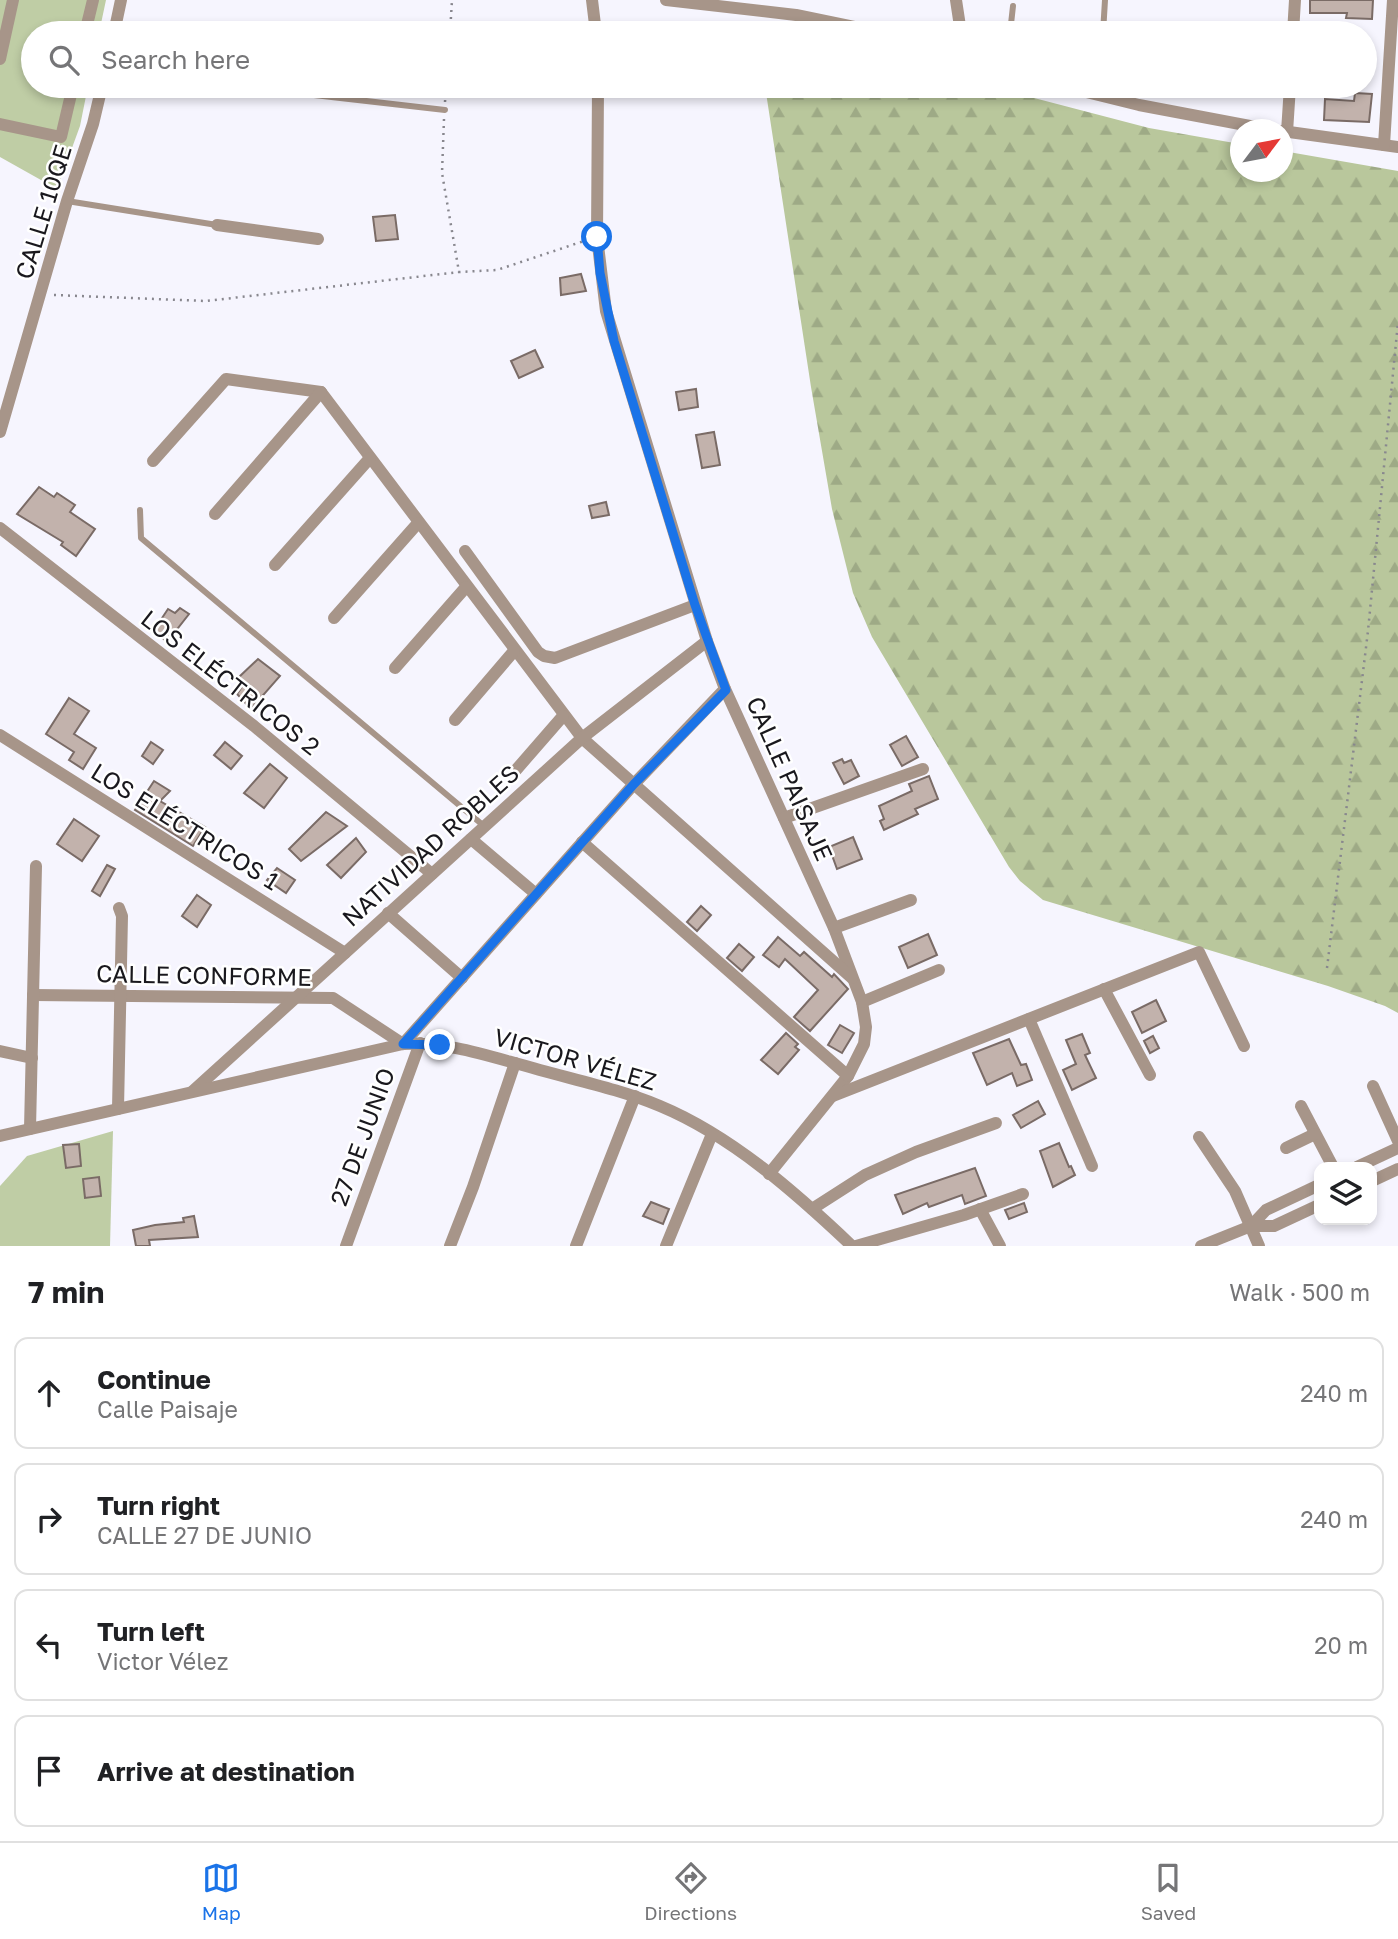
<!DOCTYPE html>
<meta charset="utf-8">
<style>
:root{--surface:#fff;--page:#f2f2f2;--text:#202124;--muted:#757577;--line:#e0e0e0;--accent:#1a73e8}
body{margin:0;font-family:"Golos Text",sans-serif;background:var(--page);color:var(--text)}
.controls{position:absolute;right:21px;bottom:21px;display:grid;overflow:hidden;border-radius:14px;box-shadow:0 4px 10px #0003}
.controls button{width:63px;height:63px;display:grid;place-items:center;padding:0;border:0;border-bottom:2px solid var(--line);background:var(--surface);color:var(--text);font:35px sans-serif}
.compass{position:absolute;left:1230px;top:119px;width:63px;height:63px;border-radius:50%;background:var(--surface);box-shadow:0 4px 10px #0003;rotate:58deg}
.stop{position:absolute;width:21px;height:21px;margin:-16px;border:5px solid #1a73e8;border-radius:50%;background:#fff}
.stop.end{background:#1a73e8;border-color:#fff;box-shadow:0 2px 7px #0008}
.list{margin:0;padding:0;list-style:none}
h2{display:flex;justify-content:space-between;align-items:center;height:91px;margin:0;padding:0 28px;font-size:30px}
h2 small{font-size:23px;font-weight:400;color:var(--muted)}
.list li{display:grid;grid-template-columns:46px 1fr auto;gap:21px;align-items:center;box-sizing:border-box;height:112px;margin:0 14px 14px;padding:0 14px;border:2px solid var(--line);border-radius:14px}
.list b{display:block;font-size:26px;white-space:nowrap}
.list p{margin:0;font-size:23px;white-space:nowrap;color:var(--muted)}
.list em{font-size:23px;font-style:normal;color:var(--muted)}
.icon{flex:none;width:38px;height:38px;fill:none;stroke:currentColor;stroke-width:2;stroke-linecap:round;stroke-linejoin:round}
.map{position:relative;flex:none;width:1398px;height:1246px;overflow:hidden}
.search{position:absolute;background:var(--surface);box-shadow:0 4px 10px #0003;left:21px;right:21px;top:21px;height:77px;display:flex;align-items:center;gap:18px;box-sizing:border-box;padding:0 24px;border-radius:38px;color:var(--muted);font-size:26px}
.sheet{height:595px;background:var(--surface)}
nav{display:flex;justify-content:space-around;align-items:center;box-sizing:border-box;height:98px;border-top:2px solid var(--line);background:var(--surface);font-size:19px;color:var(--muted)}
nav a{display:grid;justify-items:center;gap:4px}
nav .on{color:var(--accent)}
.map>svg:first-child{display:block}
.green{fill:#bfcda5}
.forest{fill:url(#forest-firs)}
.building{fill:#c2b2ac;stroke:#7a6b66;stroke-width:2}
.lines{fill:none;stroke-linecap:round;stroke-linejoin:round}
.path{stroke:#88878e;stroke-width:2.5;stroke-dasharray:2 5;stroke-linecap:butt}
.service{stroke:#a79589;stroke-width:6}
.minor{stroke:#a79589;stroke-width:12}
.route{stroke:#1a73e8;stroke-width:9}
.labels{text-anchor:middle;stroke-width:5;stroke-linejoin:round;paint-order:stroke}
.street-label{font-size:24px;fill:#19181d;stroke:#fff}
</style>
<div class="map">
<svg width="1398" height="1246" viewBox="0 0 1398 1246">
<defs>
<pattern id="forest-firs" width="22" height="20" patternUnits="userSpaceOnUse" patternTransform="scale(1.75)"><rect width="22" height="20" fill="#b9c79c"/><path d="M5 1l3.5 6h-7zM16 11l3.5 6h-7z" fill="#9eaa86"/></pattern>
</defs>
<rect width="100%" height="100%" fill="#f6f5fe"/>
<g class="green">
<polygon points="0,0 106,0 99,33 33,33 33,86 88,86 80,126 57,189 0,157"/>
<polygon points="113,1131 110,1246 0,1246 0,1186 27,1156"/>
</g>
<polygon class="forest" points="765,86 988,86 1149,128 1240,144 1240,172 1282,172 1283,151 1398,171 1398,1013 1385,1006 1328,986 1043,900 1020,881 1009,867 872,637 853,593 832,509 811,387"/>
<g class="building">
<polygon points="1310,0 1373,0 1372,19 1346,18 1347,13 1310,13"/>
<polygon points="1355,93 1372,94 1369,122 1324,120 1325,99 1354,101"/>
<polygon points="395,215 398,239 376,241 373,217"/>
<polygon points="581,274 586,291 561,295 560,278"/>
<polygon points="535,350 543,367 519,378 511,361"/>
<polygon points="696,389 698,407 679,410 676,392"/>
<polygon points="714,432 720,465 702,468 696,435"/>
<polygon points="39,487 54,497 57,493 75,505 70,512 95,529 76,556 61,545 63,542 17,514"/>
<polygon points="606,502 609,515 592,518 589,506"/>
<polygon points="180,608 189,614 167,642 154,630 168,609 175,613"/>
<polygon points="258,659 280,676 251,709 237,694 243,685 238,678"/>
<polygon points="69,698 89,711 74,734 96,748 83,769 69,760 74,752 46,734"/>
<polygon points="906,736 918,757 902,766 890,745"/>
<polygon points="151,742 163,750 153,764 142,756"/>
<polygon points="225,742 242,756 231,769 214,755"/>
<polygon points="842,759 844,763 851,760 859,776 844,784 833,763"/>
<polygon points="270,764 287,778 264,808 244,793"/>
<polygon points="929,776 938,799 915,809 918,814 884,830 880,821 884,819 879,806 912,791 909,784"/>
<polygon points="154,781 170,791 160,801 205,827 193,846 135,810"/>
<polygon points="326,812 347,826 301,861 289,849"/>
<polygon points="74,819 99,836 82,861 57,844"/>
<polygon points="853,837 862,859 837,869 829,847"/>
<polygon points="356,838 366,852 341,878 327,865"/>
<polygon points="107,865 115,869 100,896 92,891"/>
<polygon points="277,868 295,880 286,893 267,880"/>
<polygon points="197,895 211,905 197,927 182,916"/>
<polygon points="701,906 711,915 697,931 687,922"/>
<polygon points="928,934 937,955 908,968 899,947"/>
<polygon points="778,937 800,956 804,952 832,977 834,974 848,989 810,1031 794,1017 818,990 785,959 779,967 763,955"/>
<polygon points="739,944 754,957 742,971 727,958"/>
<polygon points="1156,1000 1166,1021 1142,1033 1132,1012"/>
<polygon points="840,1025 854,1033 842,1053 828,1045"/>
<polygon points="786,1033 798,1044 795,1047 799,1050 778,1074 761,1060"/>
<polygon points="1082,1034 1090,1053 1085,1055 1096,1078 1072,1090 1063,1070 1076,1064 1066,1040"/>
<polygon points="1153,1036 1159,1048 1150,1053 1144,1041"/>
<polygon points="1009,1039 1021,1065 1026,1064 1032,1080 1017,1086 1012,1073 987,1085 973,1053"/>
<polygon points="1038,1101 1045,1114 1021,1128 1013,1115"/>
<polygon points="1059,1143 1069,1167 1071,1166 1075,1175 1053,1187 1040,1151"/>
<polygon points="79,1144 81,1166 66,1168 63,1145"/>
<polygon points="975,1168 986,1196 965,1204 962,1195 929,1207 927,1203 903,1214 895,1195"/>
<polygon points="99,1177 101,1196 85,1198 83,1179"/>
<polygon points="651,1202 669,1209 663,1224 643,1216"/>
<polygon points="1024,1203 1027,1212 1009,1219 1005,1210"/>
<polygon points="194,1216 198,1237 149,1240 150,1246 136,1246 133,1230 155,1225 184,1222 183,1218"/>
</g>
<g class="lines">
<g class="path">
<polyline points="450,33 452,0"/>
<polyline points="445,102 446,86"/>
<polyline points="444,119 442,173 459,272 497,270 584,241"/>
<polyline points="54,295 206,301 459,272"/>
<polyline points="1327,968 1368,631 1398,322"/>
</g>
<g class="service">
<polyline points="1010,33 1013,6"/>
<polyline points="1103,33 1105,0"/>
<polyline points="314,95 445,110"/>
<polyline points="67,201 217,225"/>
<polyline points="140,510 141,538 484,826"/>
</g>
<g class="minor">
<polyline points="592,0 596,33"/>
<polyline points="666,0 796,15 883,33"/>
<polyline points="956,0 961,33"/>
<polyline points="85,33 93,0"/>
<polyline points="114,33 121,0"/>
<polyline points="1293,33 1295,0"/>
<polyline points="0,59 13,0"/>
<polyline points="598,86 597,237 606,311 707,641 725,689 834,928 862,1002 866,1027 864,1044 848,1076 769,1174"/>
<polyline points="1062,86 1139,105 1272,130"/>
<polyline points="0,124 61,137 73,86"/>
<polyline points="1282,131 1398,147"/>
<polyline points="1287,132 1290,86"/>
<polyline points="1384,145 1393,0"/>
<polyline points="217,225 318,239"/>
<polyline points="0,432 67,201 93,124 102,86"/>
<polyline points="153,461 226,379 321,392 582,738 852,978"/>
<polyline points="215,514 321,392"/>
<polyline points="0,528 254,726 432,874"/>
<polyline points="465,551 538,652 544,656 555,658 695,605"/>
<polyline points="275,565 370,458"/>
<polyline points="334,618 418,523"/>
<polyline points="395,668 466,587"/>
<polyline points="455,720 514,651"/>
<polyline points="0,735 345,953"/>
<polyline points="516,770 563,716"/>
<polyline points="784,818 923,769"/>
<polyline points="471,839 536,894"/>
<polyline points="582,842 848,1076"/>
<polyline points="388,913 462,978"/>
<polyline points="834,928 911,900"/>
<polyline points="1104,989 1150,1075"/>
<polyline points="33,995 333,998 403,1044 634,784 725,689"/>
<polyline points="862,1002 939,970"/>
<polyline points="1029,1019 1092,1166"/>
<polyline points="0,1051 32,1058"/>
<polyline points="1373,1086 1398,1141"/>
<polyline points="193,1091 582,738 707,641"/>
<polyline points="833,1096 1199,952 1244,1046"/>
<polyline points="1301,1106 1333,1167"/>
<polyline points="118,1109 122,916 119,908"/>
<polyline points="30,1129 36,866"/>
<path d="M0 1136 403 1044C446 1041 491 1057 533 1068 575 1080 619 1089 660 1106 732 1136 796 1193 852 1246"/>
<polyline points="1199,1137 1235,1191 1259,1246"/>
<polyline points="1286,1148 1315,1134"/>
<polyline points="1357,1167 1398,1148"/>
<polyline points="1372,1181 1398,1169"/>
<polyline points="812,1209 865,1175 916,1152 996,1123"/>
<polyline points="980,1209 1000,1246"/>
<polyline points="1251,1226 1266,1210 1319,1185"/>
<polyline points="346,1246 420,1043"/>
<polyline points="450,1246 473,1187 515,1063"/>
<polyline points="576,1246 635,1096"/>
<polyline points="666,1246 712,1134"/>
<polyline points="856,1246 964,1215 1023,1194"/>
<polyline points="1201,1246 1251,1226 1274,1226 1319,1205"/>
</g>
</g>
<g class="lines">
<polyline class="route" points="440,1045 403,1044 634,784 726,690 695,605 614,341 600,273 597,237"/>
</g>
<g class="labels">
<g class="street-label">
<text transform="translate(44 212) rotate(-73)" y="8">CALLE 10QE</text>
<text transform="translate(230 683) rotate(38)" y="8">LOS ELÉCTRICOS 2</text>
<text transform="translate(789 779) rotate(66)" y="8">CALLE PAISAJE</text>
<text transform="translate(185 827) rotate(32)" y="8">LOS ELÉCTRICOS 1</text>
<text transform="translate(431 846) rotate(-42)" y="8">NATIVIDAD ROBLES</text>
<text transform="translate(204 976) rotate(1)" y="8">CALLE CONFORME</text>
<text transform="translate(575 1060) rotate(16)" y="8">VICTOR VÉLEZ</text>
<text transform="translate(363 1137) rotate(-70)" y="8">27 DE JUNIO</text>
</g>
</g>
</svg>
<div class="controls">
<button><svg class="icon" aria-label="layers" viewBox="0 0 24 24"><path d="M12 4l9 5-9 5-9-5zM3 14l9 5 9-5"/></svg></button>
</div>
<svg class="compass" viewBox="-18 -18 36 36"><path d="M0-13l5 13h-10z" fill="#e53935"/><path d="M0 13l5-13h-10z" fill="#757577"/></svg>
<div class="stop" style="left:597px;top:237px"></div>
<div class="stop end" style="left:440px;top:1045px"></div>
<div class="search"><svg class="icon" aria-label="search" viewBox="0 0 24 24"><circle cx="10" cy="10" r="6"/><path d="M15 15l6 6"/></svg>Search here</div>
</div>
<section class="sheet">
<h2>7 min<small>Walk · 500 m</small></h2>
<ul class="list">
<li><svg class="icon" aria-label="ahead" viewBox="0 0 24 24"><path d="M12 20V5M6 11l6-6 6 6"/></svg><div><b>Continue</b><p>Calle Paisaje</p></div><em>240 m</em></li>
<li><svg class="icon" aria-label="right" viewBox="0 0 24 24"><path d="M7 20v-9h11M14 6l5 5-5 5"/></svg><div><b>Turn right</b><p>CALLE 27 DE JUNIO</p></div><em>240 m</em></li>
<li><svg class="icon" aria-label="left" viewBox="0 0 24 24"><path d="M17 20v-9H6M10 6l-5 5 5 5"/></svg><div><b>Turn left</b><p>Victor Vélez</p></div><em>20 m</em></li>
<li><svg class="icon" aria-label="arrive" viewBox="0 0 24 24"><path d="M6 21V4h12l-3 4 3 4H6"/></svg><div><b>Arrive at destination</b></div></li>
</ul>
</section>
<nav>
<a class="on"><svg class="icon" aria-label="map" viewBox="0 0 24 24"><path d="M3 6l6-2 6 2 6-2v14l-6 2-6-2-6 2zM9 4v14M15 6v14"/></svg>Map</a>
<a><svg class="icon" aria-label="directions" viewBox="0 0 24 24"><path d="M12 3l9 9-9 9-9-9zM9 14v-3h6M13 9l2 2-2 2"/></svg>Directions</a>
<a><svg class="icon" aria-label="saved" viewBox="0 0 24 24"><path d="M7 4h10v16l-5-4-5 4z"/></svg>Saved</a>
</nav>
